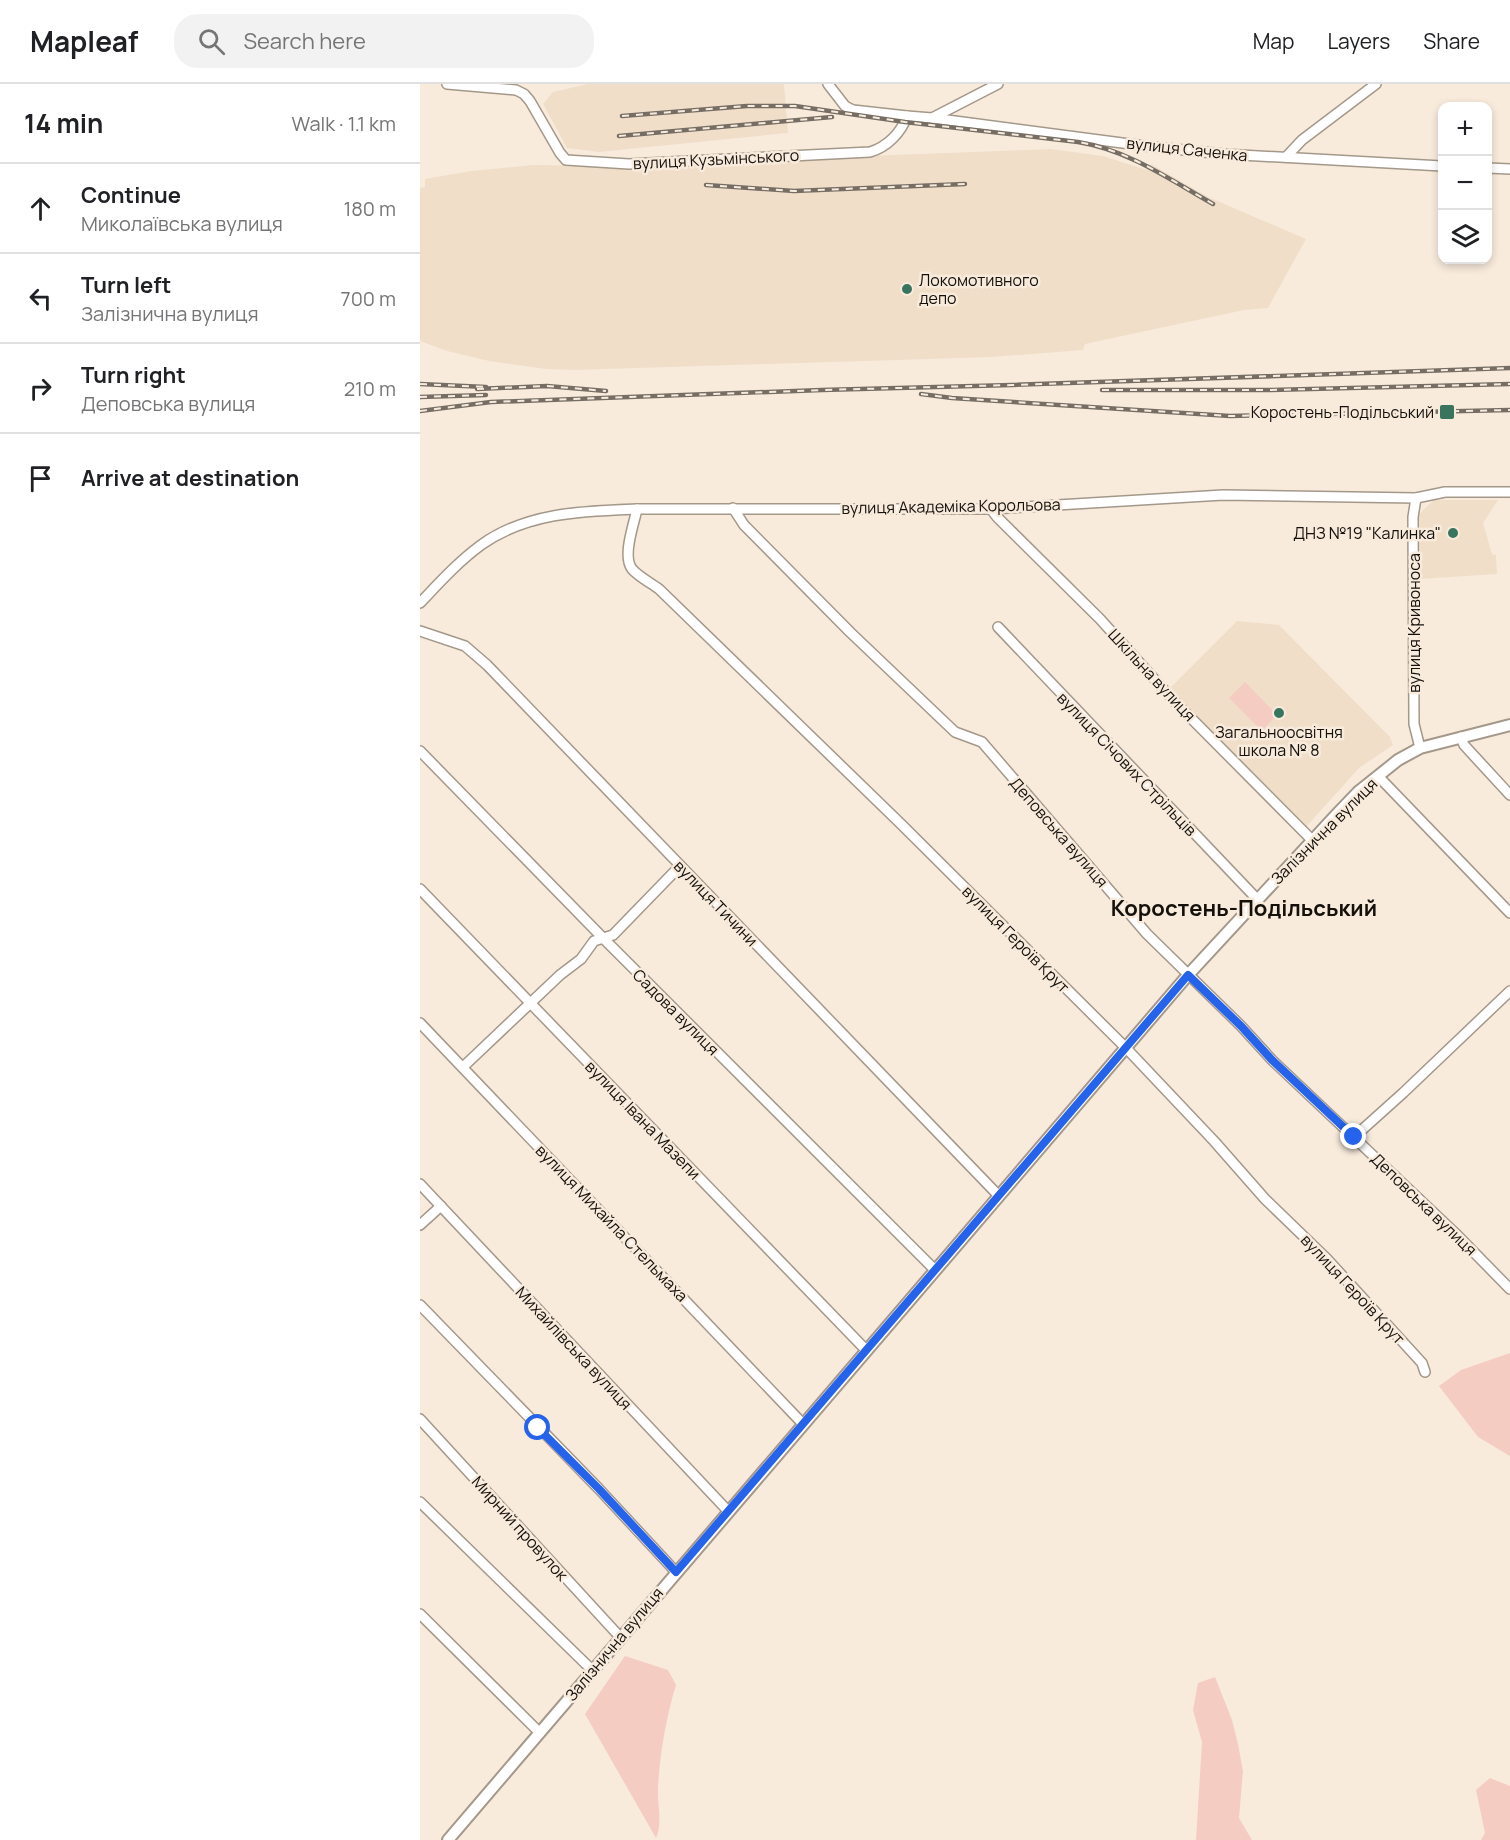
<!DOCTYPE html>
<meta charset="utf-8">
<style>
:root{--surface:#fff;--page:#f2f2f2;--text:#202124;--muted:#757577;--line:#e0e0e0}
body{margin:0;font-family:Manrope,sans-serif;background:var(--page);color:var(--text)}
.controls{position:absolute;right:18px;top:18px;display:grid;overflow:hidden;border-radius:12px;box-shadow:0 3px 9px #0003}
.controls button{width:54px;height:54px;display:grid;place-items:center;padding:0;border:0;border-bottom:2px solid var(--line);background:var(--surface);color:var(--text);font:30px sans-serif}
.stop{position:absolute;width:18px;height:18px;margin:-14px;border:4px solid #2563eb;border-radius:50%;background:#fff}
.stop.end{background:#2563eb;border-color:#fff;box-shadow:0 2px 6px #0008}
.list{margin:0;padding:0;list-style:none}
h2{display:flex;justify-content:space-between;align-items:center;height:78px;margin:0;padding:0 24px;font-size:26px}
h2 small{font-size:20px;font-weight:400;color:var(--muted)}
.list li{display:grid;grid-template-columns:39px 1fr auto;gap:18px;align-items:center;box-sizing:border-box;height:90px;padding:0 24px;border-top:2px solid var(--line)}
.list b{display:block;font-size:22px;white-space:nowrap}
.list p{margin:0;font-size:20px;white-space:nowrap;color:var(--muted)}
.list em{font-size:20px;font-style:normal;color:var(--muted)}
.icon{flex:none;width:33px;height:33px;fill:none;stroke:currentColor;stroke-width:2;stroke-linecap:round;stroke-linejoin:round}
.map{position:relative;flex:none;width:1090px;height:1756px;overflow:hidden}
header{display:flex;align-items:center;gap:36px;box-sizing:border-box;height:84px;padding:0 30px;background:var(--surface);border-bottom:2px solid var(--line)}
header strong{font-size:28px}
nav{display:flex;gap:33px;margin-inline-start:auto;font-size:21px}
.search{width:420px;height:54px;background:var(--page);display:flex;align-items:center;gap:15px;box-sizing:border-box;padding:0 21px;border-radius:24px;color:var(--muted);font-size:22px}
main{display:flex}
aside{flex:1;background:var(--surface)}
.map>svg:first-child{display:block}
.built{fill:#f0dec9}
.green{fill:#f5ccc2}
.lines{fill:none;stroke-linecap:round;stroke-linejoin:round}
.minor-casing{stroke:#a4988a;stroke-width:12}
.tertiary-casing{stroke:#a4988a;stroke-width:14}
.minor{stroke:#fff;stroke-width:9}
.tertiary{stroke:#fff;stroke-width:10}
.rail-casing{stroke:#766e64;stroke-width:4.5}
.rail{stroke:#f8ebdc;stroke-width:2;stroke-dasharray:7;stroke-linecap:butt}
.route{stroke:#2563eb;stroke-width:8}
.poi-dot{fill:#39745e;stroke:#f8ebdc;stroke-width:2}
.labels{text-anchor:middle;stroke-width:5;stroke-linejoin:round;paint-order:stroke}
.street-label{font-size:16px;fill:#14100b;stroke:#f8ebdc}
.poi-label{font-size:16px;fill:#14100b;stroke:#f8ebdc;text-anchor:end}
.district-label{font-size:22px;font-weight:bold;fill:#14100b;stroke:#f8ebdc}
</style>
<header>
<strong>Mapleaf</strong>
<div class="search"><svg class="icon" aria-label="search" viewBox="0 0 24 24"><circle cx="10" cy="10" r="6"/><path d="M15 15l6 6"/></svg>Search here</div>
<nav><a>Map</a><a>Layers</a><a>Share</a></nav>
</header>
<main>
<aside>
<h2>14 min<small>Walk · 1.1 km</small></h2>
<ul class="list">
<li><svg class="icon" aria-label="ahead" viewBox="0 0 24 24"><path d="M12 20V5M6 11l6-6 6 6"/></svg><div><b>Continue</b><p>Миколаївська вулиця</p></div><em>180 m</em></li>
<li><svg class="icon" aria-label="left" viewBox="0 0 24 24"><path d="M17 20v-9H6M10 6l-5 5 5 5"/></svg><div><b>Turn left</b><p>Залізнична вулиця</p></div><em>700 m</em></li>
<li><svg class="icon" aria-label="right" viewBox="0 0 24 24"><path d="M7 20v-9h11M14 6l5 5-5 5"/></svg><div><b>Turn right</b><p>Деповська вулиця</p></div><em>210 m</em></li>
<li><svg class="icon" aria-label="arrive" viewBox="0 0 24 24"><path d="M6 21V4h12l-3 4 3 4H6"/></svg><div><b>Arrive at destination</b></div></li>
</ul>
</aside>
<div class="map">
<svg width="1090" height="1756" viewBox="0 0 1090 1756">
<rect width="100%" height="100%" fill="#f8ebdc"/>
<g class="built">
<polygon points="168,0 364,0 368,49 179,68 147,64 123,20 133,8"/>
<polygon points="631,65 683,72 727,86 731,80 788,113 886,155 848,224 824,226 665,260 663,266 572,273 154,286 126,285 69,277 27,267 0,257 0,104 5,103 5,95 51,87 113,81 189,82"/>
<polygon points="1014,416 1078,416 1063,439 1072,470 1076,471 1077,490 1000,495 999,430"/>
<polygon points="817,537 859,541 970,653 973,661 939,684 886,743 801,660 749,605"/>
</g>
<g class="green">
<polygon points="825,598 857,631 842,647 809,614"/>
<polygon points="1090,1269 1090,1372 1058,1353 1019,1302 1041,1286"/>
<path d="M205 1572 248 1586 256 1601C246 1634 240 1669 238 1703 237 1721 243 1738 236 1754L165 1630Z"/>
<polygon points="795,1593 812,1636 818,1660 823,1687 819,1734 832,1756 776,1756 782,1658 773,1626 778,1599"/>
<polygon points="1070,1694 1090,1702 1090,1756 1061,1756 1065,1749 1056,1706"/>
</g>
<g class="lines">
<defs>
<g id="minor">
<path d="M27 0 96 6 104 10 110 17 140 69 146 76 209 80 450 68C467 63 481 49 487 32L512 34 578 0"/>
<polyline points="408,0 425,22 433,26 487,32"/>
<polyline points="512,34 725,62 803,70 1022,82"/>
<polyline points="866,73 882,56 956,0"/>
<polyline points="1068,84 1090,85"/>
<polyline points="996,414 993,433 994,640 1000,664"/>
<polyline points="313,424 324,441 431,549 535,648 562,658 727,850 821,942 852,976 1035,1149 1090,1205"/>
<path d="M217 425C214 440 202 472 212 485 219 493 231 499 239 505L481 740 706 964 794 1057 845 1115 907 1175 1002 1279 1005 1288"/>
<polyline points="571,425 577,433 680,535 755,618 893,757"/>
<path d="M0 519C20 498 38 478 61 461 107 428 164 427 217 425H571L803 411 996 414 1025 408H1090"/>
<polyline points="578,543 837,815"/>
<polyline points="0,547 45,562 67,581 578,1111"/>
<polyline points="1041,653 1044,661 1090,711"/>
<polyline points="0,667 182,853 515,1186"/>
<polyline points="958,692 1090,829"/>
<polyline points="0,805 446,1266"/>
<polyline points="0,939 383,1340"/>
<polyline points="43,983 140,891 161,875 174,857 193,851 260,782"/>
<polyline points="934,1053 983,1009 1090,907"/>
<polyline points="0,1100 308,1427"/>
<polyline points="0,1141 21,1122"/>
<polyline points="0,1221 179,1405 256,1488"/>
<polyline points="0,1335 200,1553"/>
<polyline points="0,1418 172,1586"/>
<polyline points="0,1530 119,1648"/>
</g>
<polyline id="tertiary" points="28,1756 768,891 916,731 938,708 978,676 1000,664 1090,641"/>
</defs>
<use href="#minor" class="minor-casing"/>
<use href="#tertiary" class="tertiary-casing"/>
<use href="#minor" class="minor"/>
<use href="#tertiary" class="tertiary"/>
<defs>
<g id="rail">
<path d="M202 32 327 22H375L485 38 658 58C708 66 749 95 793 120"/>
<polyline points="199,52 412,33"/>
<polyline points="286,101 374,107 545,100"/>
<polyline points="0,300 66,303"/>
<polyline points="57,305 127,302 186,307"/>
<polyline points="682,306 851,306 1090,300"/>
<polyline points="501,310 532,314 810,332 1090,326"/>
<polyline points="0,313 66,311"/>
<polyline points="0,327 71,318 402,306 592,301 1090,284"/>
</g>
</defs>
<use href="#rail" class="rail-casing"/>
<use href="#rail" class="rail"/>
</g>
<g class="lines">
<polyline class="route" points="118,1344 179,1405 256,1488 768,891 821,942 852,976 934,1053"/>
</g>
<g class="poi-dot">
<circle cx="487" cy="205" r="6"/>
<rect x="1019" y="320" width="16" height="16" rx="3"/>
<circle cx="1033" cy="449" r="6"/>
<circle cx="859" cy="629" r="6"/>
</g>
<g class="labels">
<g class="street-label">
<text transform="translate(767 65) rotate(6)" y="6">вулиця Саченка</text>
<text transform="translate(296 75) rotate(-3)" y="6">вулиця Кузьмінського</text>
<text transform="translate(531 422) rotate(-1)" y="6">вулиця Академіка Корольова</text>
<text transform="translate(994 539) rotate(-90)" y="6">вулиця Кривоноса</text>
<text transform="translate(732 591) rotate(47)" y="6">Шкільна вулиця</text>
<text transform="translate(707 680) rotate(46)" y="6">вулиця Січових Стрільців</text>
<text transform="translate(904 747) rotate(-45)" y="6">Залізнична вулиця</text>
<text transform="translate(639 748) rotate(49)" y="6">Деповська вулиця</text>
<text transform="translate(296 819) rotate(46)" y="6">вулиця Тичини</text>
<text transform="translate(596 855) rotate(45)" y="6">вулиця Героїв Крут</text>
<text transform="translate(256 928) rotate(45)" y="6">Садова вулиця</text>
<text transform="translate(223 1036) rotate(46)" y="6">вулиця Івана Мазепи</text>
<text transform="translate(1004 1120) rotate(44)" y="6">Деповська вулиця</text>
<text transform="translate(192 1139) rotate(46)" y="6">вулиця Михайла Стельмаха</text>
<text transform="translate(933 1205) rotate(47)" y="6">вулиця Героїв Крут</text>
<text transform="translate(154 1264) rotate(47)" y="6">Михайлівська вулиця</text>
<text transform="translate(100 1444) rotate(48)" y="6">Мирний провулок</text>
<text transform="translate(194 1560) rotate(-50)" y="6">Залізнична вулиця</text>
</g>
<g class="poi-label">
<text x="499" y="202" text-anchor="start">Локомотивного<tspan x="499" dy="18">депо</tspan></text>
<text x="1014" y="334">Коростень-Подільський</text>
<text x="1021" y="455">ДНЗ №19 "Калинка"</text>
<text x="859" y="654" text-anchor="middle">Загальноосвітня<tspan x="859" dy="18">школа № 8</tspan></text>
</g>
<g class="district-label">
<text x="824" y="832">Коростень-Подільський</text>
</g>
</g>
</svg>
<div class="controls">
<button>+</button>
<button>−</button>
<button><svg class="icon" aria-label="layers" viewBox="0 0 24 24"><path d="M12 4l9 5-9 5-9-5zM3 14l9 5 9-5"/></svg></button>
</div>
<div class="stop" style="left:118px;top:1344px"></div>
<div class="stop end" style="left:934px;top:1053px"></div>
</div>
</main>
